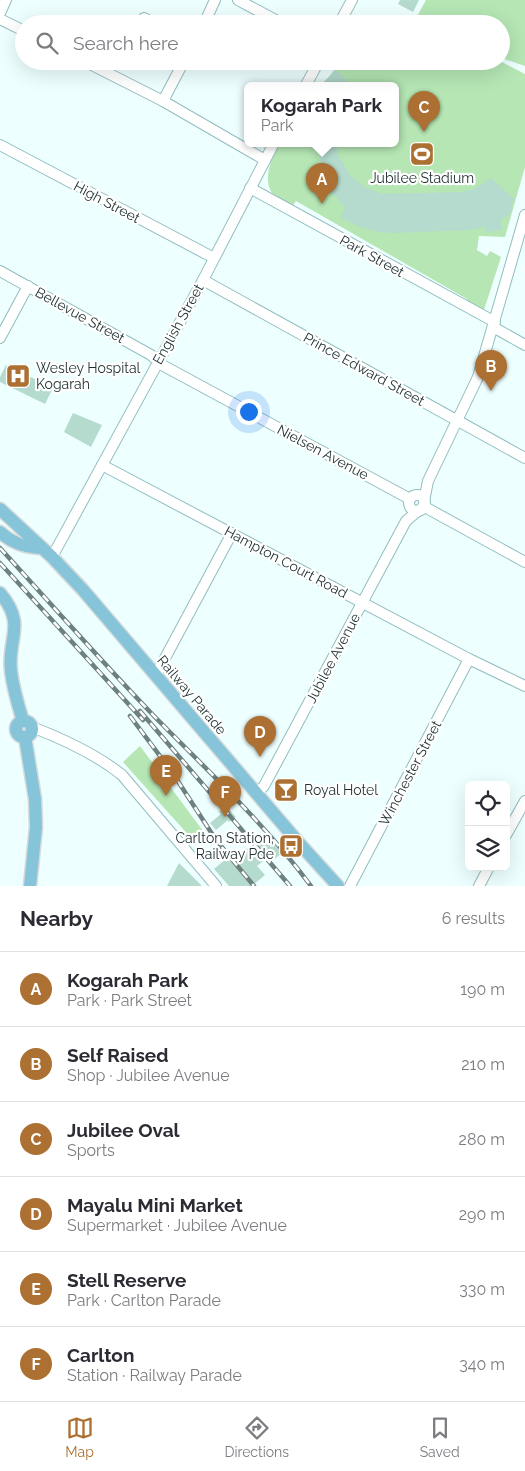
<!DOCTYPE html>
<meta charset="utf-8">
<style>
:root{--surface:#fff;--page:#f7f7f7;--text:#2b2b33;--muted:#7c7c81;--line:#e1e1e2;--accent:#ac7132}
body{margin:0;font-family:Raleway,sans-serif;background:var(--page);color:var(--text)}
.controls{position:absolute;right:15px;bottom:15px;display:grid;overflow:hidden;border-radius:8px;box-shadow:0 5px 20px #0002}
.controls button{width:45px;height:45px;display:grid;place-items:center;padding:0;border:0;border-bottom:1px solid var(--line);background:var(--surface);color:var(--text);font:25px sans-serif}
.you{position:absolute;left:248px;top:411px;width:18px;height:18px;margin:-12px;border:4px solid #fff;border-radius:50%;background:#1a73e8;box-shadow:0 0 0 8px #1a73e833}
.badge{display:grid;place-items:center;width:32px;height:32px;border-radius:50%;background:var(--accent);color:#fff;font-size:16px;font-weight:700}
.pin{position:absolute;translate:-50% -41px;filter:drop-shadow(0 1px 2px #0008)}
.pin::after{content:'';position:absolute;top:26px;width:18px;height:15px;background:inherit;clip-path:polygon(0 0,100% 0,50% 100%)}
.popup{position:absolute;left:244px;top:82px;width:155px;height:65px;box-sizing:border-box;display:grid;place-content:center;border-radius:8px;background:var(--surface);filter:drop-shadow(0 1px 4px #0005);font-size:16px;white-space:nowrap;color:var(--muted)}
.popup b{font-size:19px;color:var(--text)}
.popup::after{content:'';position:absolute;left:50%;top:100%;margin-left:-10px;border:10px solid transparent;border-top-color:var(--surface)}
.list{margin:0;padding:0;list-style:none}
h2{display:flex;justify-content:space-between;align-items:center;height:65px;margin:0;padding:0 20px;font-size:21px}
h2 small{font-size:16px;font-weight:400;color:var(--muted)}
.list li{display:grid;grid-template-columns:32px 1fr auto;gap:15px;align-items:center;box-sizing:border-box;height:75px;padding:0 20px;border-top:1px solid var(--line)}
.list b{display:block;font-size:19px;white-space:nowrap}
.list p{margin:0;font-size:16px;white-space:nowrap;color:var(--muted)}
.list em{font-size:16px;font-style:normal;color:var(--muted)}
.icon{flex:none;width:28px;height:28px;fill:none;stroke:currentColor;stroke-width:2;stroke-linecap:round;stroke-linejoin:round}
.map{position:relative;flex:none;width:525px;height:886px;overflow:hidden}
.search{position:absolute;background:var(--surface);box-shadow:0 5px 20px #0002;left:15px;right:15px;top:15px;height:55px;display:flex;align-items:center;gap:12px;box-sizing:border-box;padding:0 18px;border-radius:28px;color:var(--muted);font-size:19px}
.sheet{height:515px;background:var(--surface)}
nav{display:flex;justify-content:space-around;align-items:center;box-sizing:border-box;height:70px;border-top:1px solid var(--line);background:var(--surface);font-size:14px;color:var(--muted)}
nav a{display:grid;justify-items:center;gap:2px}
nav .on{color:var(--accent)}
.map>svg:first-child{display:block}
.green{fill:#b5e6b4}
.building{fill:#b4dbcd}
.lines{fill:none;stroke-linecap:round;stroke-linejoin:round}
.minor-casing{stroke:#93bdbe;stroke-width:12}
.major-casing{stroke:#d6dada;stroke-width:15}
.minor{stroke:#fff;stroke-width:10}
.major{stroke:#86c4d9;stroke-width:12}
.rail-casing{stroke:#6e8080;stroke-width:4.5}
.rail{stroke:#fff;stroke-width:2.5;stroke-dasharray:8;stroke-linecap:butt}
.labels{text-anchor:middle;stroke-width:4.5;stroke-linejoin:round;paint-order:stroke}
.poi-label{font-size:14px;fill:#1e2f30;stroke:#fff;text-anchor:start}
.street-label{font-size:14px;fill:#1e2f30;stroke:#fff}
</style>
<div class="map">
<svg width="525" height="886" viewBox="0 0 525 886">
<rect width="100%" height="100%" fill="#edffff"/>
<g class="green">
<polygon points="426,0 525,0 525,66 501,58 501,24 413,24"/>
<path d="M341 61H500L525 74V167L505 237 479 236 477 250 487 256 490 251 501 257 484 310 480 311 468 305 467 299 296 201 292 207C287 204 280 200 275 196 260 182 272 157 280 143H396V85H323Z"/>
<polygon points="140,746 203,831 192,839 123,762"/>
</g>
<g class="building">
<polygon points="400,0 419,0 413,12 398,4"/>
<polygon points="335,70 340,74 352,85 321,85"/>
<polygon points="318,143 336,143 338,155 350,175 364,187 383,194 461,192 474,189 491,178 515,200 511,204 512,206 510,214 500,220 502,230 486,232 485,227 469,230 394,233 379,232 360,227 340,217 346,208 319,179 315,167 321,164"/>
<polygon points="6,365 53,388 45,404 0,382 0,377"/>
<polygon points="73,413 102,425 91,447 64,432"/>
<polygon points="226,806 236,817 229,822 228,820 216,830 210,823 221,814 219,812"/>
<polygon points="266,836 282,853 272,861 268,857 257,866 265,875 252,886 229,886 214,869 227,858 230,862 247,848 249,850"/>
<polygon points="179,863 202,886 167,886"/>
</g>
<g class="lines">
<defs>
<g id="minor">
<polyline points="238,0 283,24"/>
<polyline points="0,13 6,0"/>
<polyline points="144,18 155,24"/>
<polyline points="0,19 24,31"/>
<polyline points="204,24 215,0"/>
<polyline points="339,24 352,0"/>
<polyline points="84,61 163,101 265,160"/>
<polyline points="306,85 319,61"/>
<polyline points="163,101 184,61"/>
<polyline points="0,145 214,258"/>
<polyline points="250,188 495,322"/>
<polyline points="0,271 151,355 162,365 410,499"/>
<polyline points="203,280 525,458"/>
<polyline points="493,327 525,345"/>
<polyline points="0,338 28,286"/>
<polyline points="102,465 469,659 525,686"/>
<circle cx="417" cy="503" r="8"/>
<polyline points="424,501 428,481 478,377 525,215"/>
<polyline points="423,506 525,562"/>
<polyline points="52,557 203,280 274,143"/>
<polyline points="156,675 232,533"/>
<path d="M32 727C63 739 96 754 122 775L216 886"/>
<polyline points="257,793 264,786 406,521 419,510"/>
<polyline points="506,835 525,801"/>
<polyline points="350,886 469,659"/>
<polyline points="479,886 489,867"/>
</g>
<g id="major">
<polyline points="0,509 52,557 83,590 298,842 338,886"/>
<path d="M0 532C12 543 24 547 40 548"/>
<path d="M0 593C27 625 7 638 11 671 13 688 18 705 23 721"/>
<circle cx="24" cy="729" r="8"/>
<polyline points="25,737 35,799 36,827 30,886"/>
</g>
</defs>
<use href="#minor" class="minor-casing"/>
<use href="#major" class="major-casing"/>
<use href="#minor" class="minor"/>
<use href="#major" class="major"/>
<defs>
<g id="rail">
<path d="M0 548C51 604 101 661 154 716 208 771 264 823 311 886"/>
<polyline points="0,563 143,720"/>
<polyline points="140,711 290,886"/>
<polyline points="130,716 172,772 216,840 254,886"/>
</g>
</defs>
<use href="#rail" class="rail-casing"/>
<use href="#rail" class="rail"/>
</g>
<defs>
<symbol id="stadium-square" viewBox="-11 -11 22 22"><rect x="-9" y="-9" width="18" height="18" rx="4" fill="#ac7132" stroke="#fff"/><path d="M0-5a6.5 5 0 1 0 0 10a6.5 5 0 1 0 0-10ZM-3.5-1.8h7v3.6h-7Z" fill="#fff"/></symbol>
<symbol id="hospital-square" viewBox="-11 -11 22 22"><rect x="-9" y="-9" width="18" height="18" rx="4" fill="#ac7132" stroke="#fff"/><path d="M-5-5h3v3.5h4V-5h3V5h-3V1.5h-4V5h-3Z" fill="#fff"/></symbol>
<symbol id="bar-square" viewBox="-11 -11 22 22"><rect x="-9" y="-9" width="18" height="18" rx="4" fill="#ac7132" stroke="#fff"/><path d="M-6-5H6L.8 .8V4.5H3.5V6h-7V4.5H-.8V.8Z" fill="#fff"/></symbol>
<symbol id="bus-square" viewBox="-11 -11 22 22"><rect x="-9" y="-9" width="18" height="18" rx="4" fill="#ac7132" stroke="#fff"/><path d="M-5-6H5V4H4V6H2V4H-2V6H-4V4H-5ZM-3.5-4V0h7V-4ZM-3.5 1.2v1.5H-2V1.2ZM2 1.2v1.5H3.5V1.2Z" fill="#fff"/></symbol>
</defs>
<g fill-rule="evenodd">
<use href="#stadium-square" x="408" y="140" width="28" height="28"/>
<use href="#hospital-square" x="4" y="362" width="28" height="28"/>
<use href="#bar-square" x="272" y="776" width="28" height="28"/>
<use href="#bus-square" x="277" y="832" width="28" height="28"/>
</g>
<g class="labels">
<g class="poi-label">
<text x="422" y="183" text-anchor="middle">Jubilee Stadium</text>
<text x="36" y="373">Wesley Hospital<tspan x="36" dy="16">Kogarah</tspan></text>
<text x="304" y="795">Royal Hotel</text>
<text x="274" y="843" text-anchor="end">Carlton Station,<tspan x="274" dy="16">Railway Pde</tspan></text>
</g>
<g class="street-label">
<text transform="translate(107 202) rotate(28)" y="5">High Street</text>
<text transform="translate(372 256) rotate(29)" y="5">Park Street</text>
<text transform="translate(80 315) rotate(29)" y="5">Bellevue Street</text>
<text transform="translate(178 324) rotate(-61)" y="5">English Street</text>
<text transform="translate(364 369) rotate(29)" y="5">Prince Edward Street</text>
<text transform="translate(323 452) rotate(28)" y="5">Nielsen Avenue</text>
<text transform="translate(286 562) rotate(28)" y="5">Hampton Court Road</text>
<text transform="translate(333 658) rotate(-62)" y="5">Jubilee Avenue</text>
<text transform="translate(192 695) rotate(50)" y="5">Railway Parade</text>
<text transform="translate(410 773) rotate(-62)" y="5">Winchester Street</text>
</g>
</g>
</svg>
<div class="controls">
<button><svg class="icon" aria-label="locate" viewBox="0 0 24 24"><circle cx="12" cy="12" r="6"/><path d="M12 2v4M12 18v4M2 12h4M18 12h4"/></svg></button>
<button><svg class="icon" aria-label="layers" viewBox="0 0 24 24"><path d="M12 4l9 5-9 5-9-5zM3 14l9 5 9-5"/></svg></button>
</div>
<div class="you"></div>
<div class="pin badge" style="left:322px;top:204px">A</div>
<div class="popup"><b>Kogarah Park</b>Park</div>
<div class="pin badge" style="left:491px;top:391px">B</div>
<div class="pin badge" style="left:424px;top:132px">C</div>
<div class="pin badge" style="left:260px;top:757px">D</div>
<div class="pin badge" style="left:166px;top:796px">E</div>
<div class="pin badge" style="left:225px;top:817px">F</div>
<div class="search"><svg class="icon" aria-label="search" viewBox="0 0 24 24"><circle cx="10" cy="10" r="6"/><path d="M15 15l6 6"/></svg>Search here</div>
</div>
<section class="sheet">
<h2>Nearby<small>6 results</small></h2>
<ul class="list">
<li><span class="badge">A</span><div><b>Kogarah Park</b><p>Park · Park Street</p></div><em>190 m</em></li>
<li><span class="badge">B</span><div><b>Self Raised</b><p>Shop · Jubilee Avenue</p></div><em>210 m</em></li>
<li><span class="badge">C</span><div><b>Jubilee Oval</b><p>Sports</p></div><em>280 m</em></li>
<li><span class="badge">D</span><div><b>Mayalu Mini Market</b><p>Supermarket · Jubilee Avenue</p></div><em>290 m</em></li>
<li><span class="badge">E</span><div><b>Stell Reserve</b><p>Park · Carlton Parade</p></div><em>330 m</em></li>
<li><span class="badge">F</span><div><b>Carlton</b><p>Station · Railway Parade</p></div><em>340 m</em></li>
</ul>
</section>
<nav>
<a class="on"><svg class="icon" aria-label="map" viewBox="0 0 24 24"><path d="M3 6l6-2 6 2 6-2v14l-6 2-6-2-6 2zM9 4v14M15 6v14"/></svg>Map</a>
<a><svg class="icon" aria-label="directions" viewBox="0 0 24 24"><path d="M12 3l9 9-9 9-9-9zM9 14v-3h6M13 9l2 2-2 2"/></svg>Directions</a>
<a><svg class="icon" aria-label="saved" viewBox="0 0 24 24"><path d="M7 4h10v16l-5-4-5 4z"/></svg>Saved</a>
</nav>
